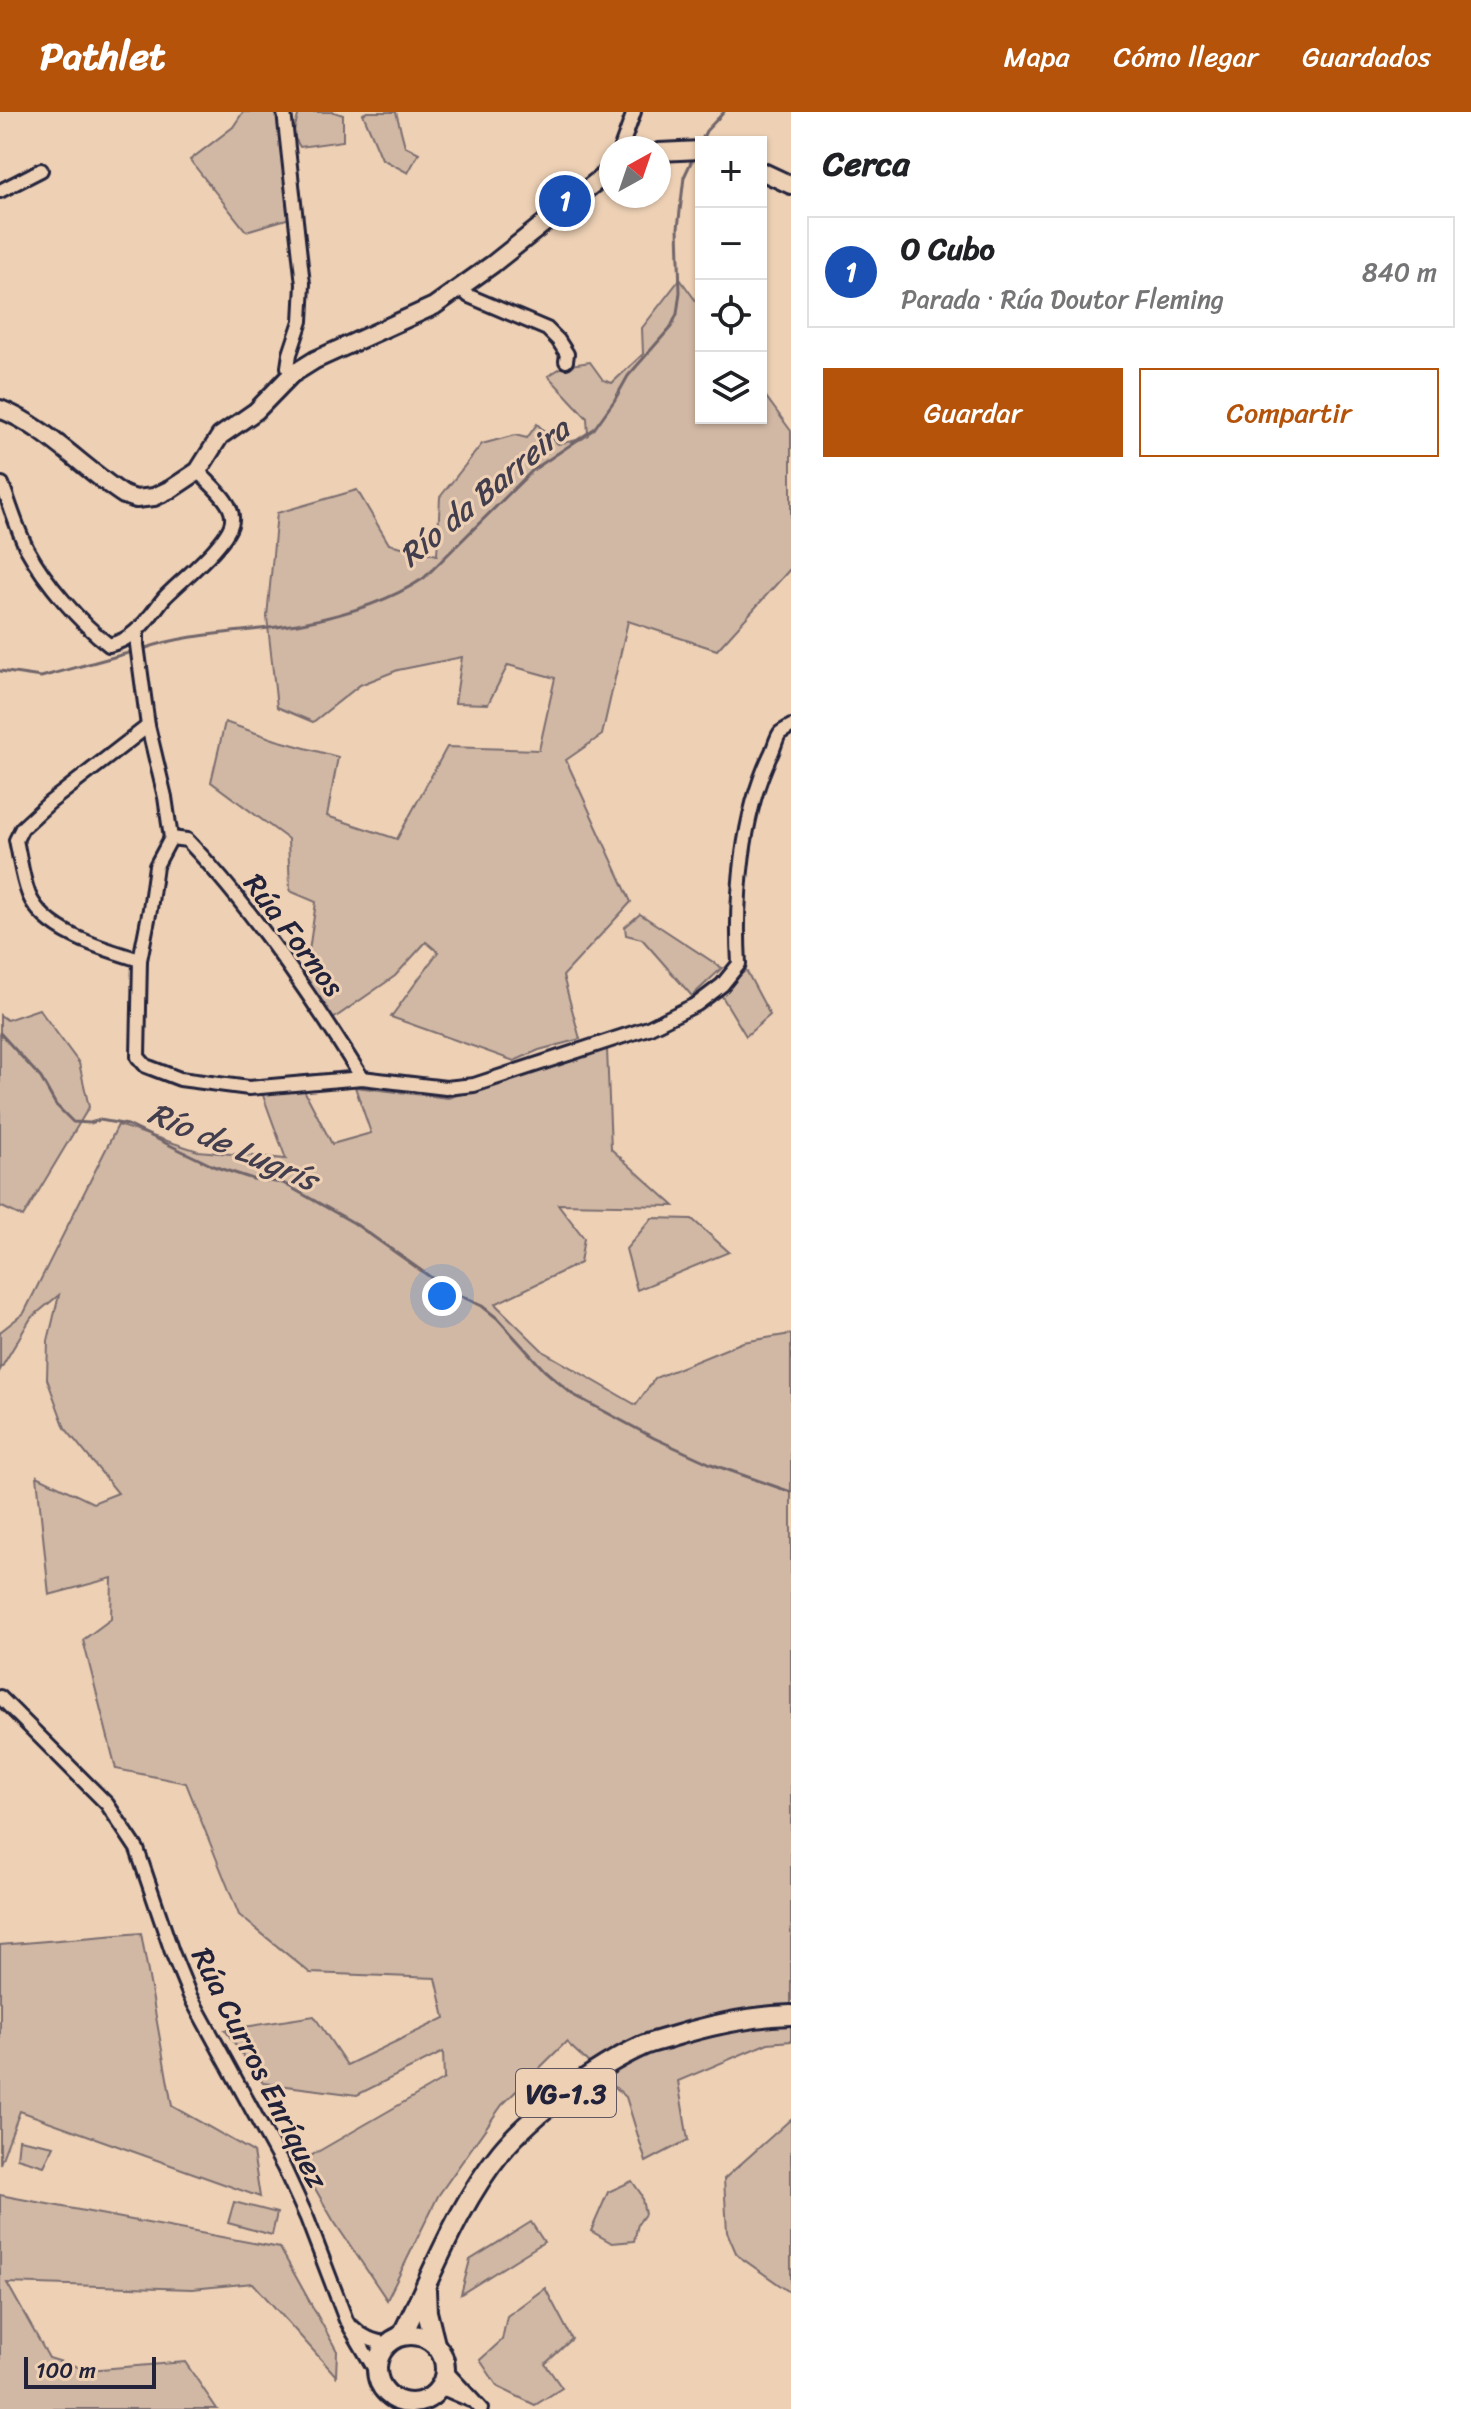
<!DOCTYPE html>
<html lang="es">
<meta charset="utf-8">
<style>
:root{--surface:#fff;--page:#f6f6f6;--text:#202124;--muted:#757577;--line:#e0e0e0;--accent:#b45309}
body{margin:0;font-family:Sriracha,sans-serif;background:var(--page);color:var(--text)}
.controls{position:absolute;right:24px;top:24px;display:grid;overflow:hidden;border-radius:0px;box-shadow:0 2px 6px #0004}
.controls button{width:72px;height:72px;display:grid;place-items:center;padding:0;border:0;border-bottom:2px solid var(--line);background:var(--surface);color:var(--text);font:40px sans-serif}
.compass{position:absolute;left:599px;top:24px;width:72px;height:72px;border-radius:50%;background:var(--surface);box-shadow:0 2px 6px #0004;rotate:40deg}
.scale{position:absolute;left:24px;bottom:20px;width:132px;box-sizing:border-box;padding-left:8px;border:4px solid #22223b;border-top:0;font-size:22px;line-height:28px;white-space:nowrap;color:#22223b;-webkit-text-stroke:6px #eed1b5;paint-order:stroke}
.you{position:absolute;left:442px;top:1184px;width:28px;height:28px;margin:-20px;border:6px solid #fff;border-radius:50%;background:#1a73e8;box-shadow:0 0 0 12px #1a73e833}
.badge{display:grid;place-items:center;width:52px;height:52px;border-radius:50%;background:var(--accent);color:#fff;font-size:26px;font-weight:700}
.pin{position:absolute;translate:-50% -50%;border:4px solid #fff;box-shadow:0 2px 8px #0006}
.list{margin:0;padding:0;list-style:none}
h2{display:flex;justify-content:space-between;align-items:center;height:104px;margin:0;padding:0 32px;font-size:34px}
h2 small{font-size:26px;font-weight:400;color:var(--muted)}
.list li{display:grid;grid-template-columns:52px 1fr auto;gap:24px;align-items:center;box-sizing:border-box;height:112px;margin:0 16px 16px;padding:0 16px;border:2px solid var(--line);border-radius:0px}
.list b{display:block;font-size:30px;white-space:nowrap}
.list p{margin:0;font-size:26px;white-space:nowrap;color:var(--muted)}
.list em{font-size:26px;font-style:normal;color:var(--muted)}
.actions{display:flex;gap:16px;padding:24px 32px}
.actions a{flex:1;padding:18px 0;border:2px solid var(--accent);border-radius:0px;text-align:center;font-size:28px;color:var(--accent)}
.actions .main{background:var(--accent);color:#fff}
.icon{flex:none;width:44px;height:44px;fill:none;stroke:currentColor;stroke-width:2;stroke-linecap:round;stroke-linejoin:round}
.map{position:relative;flex:none;width:791px;height:2297px;overflow:hidden}
header{display:flex;align-items:center;gap:48px;box-sizing:border-box;height:112px;padding:0 40px;background:var(--accent);color:#fff}
header strong{font-size:38px}
nav{display:flex;gap:44px;margin-inline-start:auto;font-size:28px}
main{display:flex}
aside{flex:1;background:var(--surface)}
.map>svg:first-child{display:block}
.green{fill:#d1b8a4;stroke:#7a6d70;stroke-width:2}
.lines{fill:none;stroke-linecap:round;stroke-linejoin:round}
.stream{stroke:#71656a;stroke-width:3}
.minor-casing{stroke:#22223b;stroke-width:18}
.major-casing{stroke:#22223b;stroke-width:22}
.highway-casing{stroke:#22223b;stroke-width:24}
.minor{stroke:#eed1b5;stroke-width:12}
.major{stroke:#eed1b5;stroke-width:16}
.highway{stroke:#eed1b5;stroke-width:18}
.labels{text-anchor:middle;stroke-width:6;stroke-linejoin:round;paint-order:stroke}
.shield{fill:#eed1b5;stroke:#5f5660;stroke-width:2}
.shield-label{font-size:28px;font-weight:bold;fill:#22223b}
.street-label{font-size:30px;fill:#22223b;stroke:#eed1b5}
.water-label{font-size:32px;font-style:italic;fill:#433e4e;stroke:#eed1b5}
</style>
<header>
<strong>Pathlet</strong>
<nav><a>Mapa</a><a>Cómo llegar</a><a>Guardados</a></nav>
</header>
<main>
<div class="map">
<svg width="791" height="2297" viewBox="0 0 791 2297">
<rect width="100%" height="100%" fill="#eed1b5"/>
<filter id="ink" filterUnits="userSpaceOnUse"><feTurbulence type="fractalNoise" baseFrequency=".0125" numOctaves="2"/><feDisplacementMap in="SourceGraphic" scale="16" xChannelSelector="R" yChannelSelector="G"/><feConvolveMatrix kernelMatrix="1 2 1 2 8 2 1 2 1" color-interpolation-filters="sRGB"/></filter>
<g filter="url(#ink)">
<g class="green">
<polygon points="243,0 277,0 290,106 246,119 190,48 233,15"/>
<polygon points="299,0 334,0 343,3 343,29 300,35 293,23"/>
<polygon points="367,0 396,0 405,34 419,41 408,61 382,47 363,2"/>
<polygon points="680,167 701,196 701,306 761,306 761,278 791,319 791,456 717,538 628,509 602,623 566,648 631,790 563,864 580,927 539,938 514,949 391,905 438,840 426,830 395,864 330,909 305,867 316,790 290,779 288,727 211,670 225,610 276,628 338,645 327,704 397,727 447,635 539,638 555,566 508,553 488,592 455,591 462,545 398,558 360,573 313,610 277,595 267,505 277,401 357,378 389,432 437,443 440,385 482,332 515,323 527,326 537,312 558,332 582,327 588,323 587,306 548,264 564,254 590,250 603,268 612,271 643,242 642,216"/>
<polygon points="640,802 722,856 692,884 642,827 626,823 625,815"/>
<polygon points="746,858 770,903 746,924 720,881"/>
<polygon points="39,897 79,951 89,995 23,1105 0,1094 0,903 7,908"/>
<polygon points="607,937 611,1037 674,1094 558,1092 584,1126 580,1151 495,1192 544,1240 636,1293 655,1266 743,1230 791,1222 791,1929 768,1931 678,1969 688,2028 646,2050 626,1985 566,1930 502,1993 438,2084 387,2188 333,2108 300,2050 444,1967 443,1940 357,1983 263,1971 225,1918 314,1904 347,1953 445,1906 436,1866 310,1861 239,1803 186,1671 116,1657 83,1528 111,1507 112,1466 49,1483 37,1364 93,1391 118,1381 65,1316 47,1267 48,1229 59,1183 31,1206 0,1258 0,1220 24,1201 118,1013 198,1039 286,1047 261,978 303,976 332,1032 371,1021 355,975 448,986"/>
<polygon points="652,1106 692,1107 729,1140 637,1178 626,1137"/>
<polygon points="141,1821 172,1994 253,2040 260,2085 20,1999 0,2052 0,1833"/>
<polygon points="791,2007 791,2181 737,2143 727,2120 724,2067"/>
<polygon points="19,2027 54,2034 44,2054 17,2046"/>
<polygon points="632,2069 641,2082 645,2102 638,2112 634,2129 612,2131 591,2119 608,2080"/>
<polygon points="0,2083 280,2136 337,2239 336,2264 253,2171 192,2177 7,2171 49,2246 88,2258 185,2250 217,2297 0,2297"/>
<polygon points="234,2090 277,2101 272,2123 228,2111"/>
<polygon points="531,2110 544,2130 461,2182 470,2148"/>
<polygon points="545,2176 572,2227 545,2252 562,2276 535,2293 498,2275 480,2248 502,2228 507,2204"/>
</g>
<g class="lines">
<g class="stream">
<polyline points="700,32 706,19 724,0"/>
<path d="M143 537C195 519 250 521 302 511 344 503 388 490 424 466L533 358 594 317 614 289 628 264 671 215 677 202 680 180 678 116 684 65 693 46"/>
<polyline points="0,559 41,565 132,540"/>
<polyline points="0,921 41,966 56,993 73,1010 90,1011 100,1008 128,1013 213,1054 253,1067 283,1071 354,1111 450,1179 482,1194 497,1206 544,1258 572,1282 654,1326 711,1352 791,1380"/>
</g>
<defs>
<g id="minor">
<polyline points="284,0 303,172 301,209 290,242 288,255 291,263"/>
<polyline points="621,36 634,0"/>
<polyline points="0,79 41,58"/>
<polyline points="460,176 469,184 547,217 558,228 567,242 566,249"/>
<path d="M2 372C10 393 17 417 27 437 45 470 79 510 109 533 120 530 127 527 136 519 147 510 155 497 164 486 179 470 231 429 232 408 234 390 209 372 198 359"/>
<path d="M137 518V533L148 614 165 685 171 726 156 754 150 797 140 848 138 945 146 954 180 967 249 976 362 966 446 976 474 973 648 916 697 892 722 873 739 852C735 786 742 703 770 644 774 637 776 626 780 621 781 620 790 615 791 614"/>
<path d="M171 726 187 728C253 797 312 885 362 966"/>
<path d="M140 848C104 837 45 821 29 783 22 766 20 745 16 728L22 716 49 691 148 614"/>
<polyline points="0,1585 107,1692 137,1737 172,1840 190,1884 284,2056 307,2106 346,2208 377,2261"/>
<path d="M354 2216C363 2226 374 2229 387 2232"/>
<polyline points="445,2258 481,2297"/>
<polyline points="440,2275 470,2288"/>
</g>
<g id="major">
<polyline points="659,40 701,38"/>
<polyline points="761,59 791,73"/>
<path d="M0 297C48 316 81 355 124 383L136 387 154 385 171 377 198 359 220 324 256 299 291 263 315 248 434 194 493 152 611 58"/>
</g>
<g id="highway">
<polyline points="426,2178 427,2200 435,2232"/>
<circle cx="411" cy="2257" r="34"/>
<path d="M402 2223C433 2162 457 2094 501 2040 533 2001 596 1955 642 1934 651 1930 662 1928 671 1925 710 1913 750 1904 791 1903"/>
</g>
</defs>
<use href="#minor" class="minor-casing"/>
<use href="#major" class="major-casing"/>
<use href="#highway" class="highway-casing"/>
<use href="#minor" class="minor"/>
<use href="#major" class="major"/>
<use href="#highway" class="highway"/>
</g>
</g>
<g class="labels">
<rect class="shield" x="516" y="1957" width="100" height="48" rx="6"/>
<g class="shield-label">
<text x="566" y="1991">VG-1.3</text>
</g>
<g class="street-label">
<text transform="translate(294 823) rotate(53)" y="10">Rúa Fornos</text>
<text transform="translate(260 1956) rotate(63)" y="10">Rúa Curros Enríquez</text>
</g>
<g class="water-label">
<text transform="translate(484 380) rotate(-40)" y="11">Río da Barreira</text>
<text transform="translate(233 1034) rotate(23)" y="11">Río de Lugrís</text>
</g>
</g>
</svg>
<div class="controls">
<button>+</button>
<button>−</button>
<button><svg class="icon" aria-label="locate" viewBox="0 0 24 24"><circle cx="12" cy="12" r="6"/><path d="M12 2v4M12 18v4M2 12h4M18 12h4"/></svg></button>
<button><svg class="icon" aria-label="layers" viewBox="0 0 24 24"><path d="M12 4l9 5-9 5-9-5zM3 14l9 5 9-5"/></svg></button>
</div>
<svg class="compass" viewBox="-18 -18 36 36"><path d="M0-13l5 13h-10z" fill="#e53935"/><path d="M0 13l5-13h-10z" fill="#757577"/></svg>
<div class="scale">100 m</div>
<div class="you"></div>
<div class="pin badge" style="left:565px;top:89px;background:#1a4fb4">1</div>
</div>
<aside>
<h2>Cerca<small></small></h2>
<ul class="list">
<li><span class="badge" style="background:#1a4fb4">1</span><div><b>O Cubo</b><p>Parada · Rúa Doutor Fleming</p></div><em>840 m</em></li>
</ul>
<div class="actions"><a class="main">Guardar</a><a>Compartir</a></div>
</aside>
</main>
